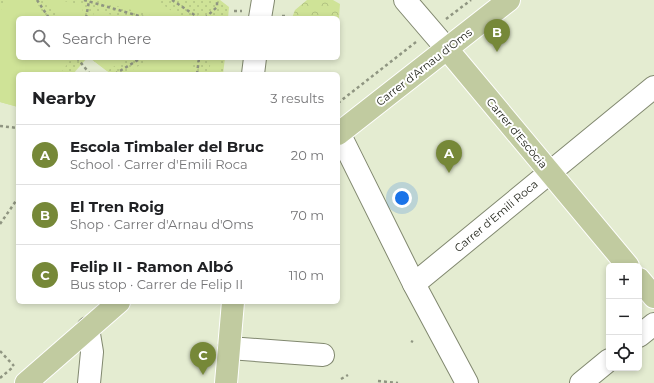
<!DOCTYPE html>
<meta charset="utf-8">
<style>
:root{--surface:#fff;--page:#f2f2f2;--text:#202124;--muted:#757577;--line:#e0e0e0;--accent:#768838}
body{margin:0;font-family:Montserrat,sans-serif;background:var(--page);color:var(--text)}
.controls{position:absolute;right:12px;bottom:12px;display:grid;overflow:hidden;border-radius:6px;box-shadow:0 2px 6px #0003}
.controls button{width:36px;height:36px;display:grid;place-items:center;padding:0;border:0;border-bottom:1px solid var(--line);background:var(--surface);color:var(--text);font:20px sans-serif}
.you{position:absolute;left:402px;top:198px;width:14px;height:14px;margin:-10px;border:3px solid #fff;border-radius:50%;background:#1a73e8;box-shadow:0 0 0 6px #1a73e833}
.badge{display:grid;place-items:center;width:26px;height:26px;border-radius:50%;background:var(--accent);color:#fff;font-size:13px;font-weight:700}
.pin{position:absolute;translate:-50% -33px;filter:drop-shadow(0 1px 2px #0008)}
.pin::after{content:'';position:absolute;top:21px;width:14px;height:12px;background:inherit;clip-path:polygon(0 0,100% 0,50% 100%)}
.list{margin:0;padding:0;list-style:none}
h2{display:flex;justify-content:space-between;align-items:center;height:52px;margin:0;padding:0 16px;font-size:17px}
h2 small{font-size:13px;font-weight:400;color:var(--muted)}
.list li{display:grid;grid-template-columns:26px 1fr auto;gap:12px;align-items:center;box-sizing:border-box;height:60px;padding:0 16px;border-top:1px solid var(--line)}
.list b{display:block;font-size:15px;white-space:nowrap}
.list p{margin:0;font-size:13px;white-space:nowrap;color:var(--muted)}
.list em{font-size:13px;font-style:normal;color:var(--muted)}
.icon{flex:none;width:22px;height:22px;fill:none;stroke:currentColor;stroke-width:2;stroke-linecap:round;stroke-linejoin:round}
.map{position:relative;flex:none;width:654px;height:383px;overflow:hidden}
.search{position:absolute;background:var(--surface);box-shadow:0 2px 6px #0003;left:16px;top:16px;width:324px;height:44px;display:flex;align-items:center;gap:10px;box-sizing:border-box;padding:0 14px;border-radius:6px;color:var(--muted);font-size:15px}
.panel{position:absolute;background:var(--surface);box-shadow:0 2px 6px #0003;left:16px;top:72px;width:324px;height:232px;border-radius:6px}
.map>svg:first-child{display:block}
.forest{fill:url(#forest-crowns)}
.park{fill:url(#park-dots)}
.garden{fill:#cfe397}
.lines{fill:none;stroke-linecap:round;stroke-linejoin:round}
.minor-casing{stroke:#81886f;stroke-width:24}
.major-casing{stroke:#fff;stroke-width:24}
.path{stroke:#8f9581;stroke-width:2.5;stroke-dasharray:3 3;stroke-linecap:butt}
.minor{stroke:#fff;stroke-width:22}
.major{stroke:#c1cba0;stroke-width:22}
.labels{text-anchor:middle;stroke-width:4;stroke-linejoin:round;paint-order:stroke}
.street-label{font-size:11px;fill:#22251b;stroke:#fff}
</style>
<div class="map">
<svg width="654" height="383" viewBox="0 0 654 383">
<defs>
<pattern id="forest-crowns" width="20" height="18" patternUnits="userSpaceOnUse"><rect width="20" height="18" fill="#cfe397"/><path d="M2 6a3 3 0 1 1 6 0M12 15a3 3 0 1 1 6 0" fill="none" stroke="#b1c382"/></pattern>
<pattern id="park-dots" width="8" height="8" patternUnits="userSpaceOnUse"><rect width="8" height="8" fill="#cfe397"/><path d="M2 2h.1M6 6h.1" fill="none" stroke="#b1c382" stroke-width="1.8" stroke-linecap="round"/></pattern>
</defs>
<rect width="100%" height="100%" fill="#e4ecd1"/>
<polygon class="forest" points="307,0 333,0 340,4 338,31 338,18 292,18 295,10"/>
<g class="park">
<polygon points="0,0 220,0 229,7 228,18 18,18 18,58 87,58 73,74 18,74 18,107 0,102"/>
<polygon points="90,58 225,58 223,74 111,74"/>
</g>
<g class="garden">
<polygon points="8,0 35,0 46,18 18,18 18,58 71,59 60,74 18,74 18,107 0,102 0,11"/>
<polygon points="47,0 60,0 83,6 82,18 58,18"/>
<polygon points="95,0 156,0 182,18 161,18"/>
<polygon points="94,10 123,18 93,18"/>
<polygon points="90,58 127,58 107,71"/>
<polygon points="151,58 194,58 192,74 126,74"/>
<polygon points="211,58 221,58 219,74 209,74"/>
</g>
<g class="lines">
<defs>
<g id="minor">
<polyline points="405,0 447,49"/>
<polyline points="260,18 263,0"/>
<polyline points="253,74 255,58"/>
<polyline points="339,133 414,284 467,383"/>
<polyline points="414,284 654,87"/>
<polyline points="88,328 92,352 89,383"/>
<polyline points="639,336 654,324"/>
<polyline points="229,348 323,355"/>
<polyline points="581,383 609,360"/>
</g>
<g id="major">
<polyline points="447,49 628,266"/>
<polyline points="338,134 509,0"/>
<polyline points="639,279 654,297"/>
<polyline points="26,383 119,302"/>
<polyline points="226,383 233,302"/>
</g>
</defs>
<use href="#minor" class="minor-casing"/>
<use href="#major" class="major-casing"/>
<g class="path">
<polyline points="37,0 49,18"/>
<polyline points="84,0 146,18"/>
<polyline points="172,0 199,18"/>
<polyline points="234,11 242,11"/>
<polyline points="282,16 286,16"/>
<polyline points="86,18 89,1"/>
<polyline points="205,18 217,7 217,0"/>
<polyline points="446,19 471,0"/>
<polyline points="77,58 90,74"/>
<polyline points="115,74 141,58"/>
<polyline points="197,74 199,58"/>
<polyline points="338,103 416,42"/>
<polyline points="0,126 18,128"/>
<polyline points="0,224 18,198"/>
<polyline points="411,341 413,342"/>
<polyline points="0,351 14,366"/>
<polyline points="0,378 12,368"/>
<polyline points="341,379 348,375"/>
<polyline points="378,381 398,383"/>
</g>
<use href="#minor" class="minor"/>
<use href="#major" class="major"/>
</g>
<g class="labels">
<g class="street-label">
<text transform="translate(424 67) rotate(-38)" y="4">Carrer d'Arnau d'Oms</text>
<text transform="translate(517 133) rotate(50)" y="4">Carrer d'Escòcia</text>
<text transform="translate(496 216) rotate(-40)" y="4">Carrer d'Emili Roca</text>
</g>
</g>
</svg>
<div class="controls">
<button>+</button>
<button>−</button>
<button><svg class="icon" aria-label="locate" viewBox="0 0 24 24"><circle cx="12" cy="12" r="6"/><path d="M12 2v4M12 18v4M2 12h4M18 12h4"/></svg></button>
</div>
<div class="you"></div>
<div class="pin badge" style="left:449px;top:173px">A</div>
<div class="pin badge" style="left:497px;top:52px">B</div>
<div class="pin badge" style="left:203px;top:375px">C</div>
<div class="search"><svg class="icon" aria-label="search" viewBox="0 0 24 24"><circle cx="10" cy="10" r="6"/><path d="M15 15l6 6"/></svg>Search here</div>
<section class="panel">
<h2>Nearby<small>3 results</small></h2>
<ul class="list">
<li><span class="badge">A</span><div><b>Escola Timbaler del Bruc</b><p>School · Carrer d'Emili Roca</p></div><em>20 m</em></li>
<li><span class="badge">B</span><div><b>El Tren Roig</b><p>Shop · Carrer d'Arnau d'Oms</p></div><em>70 m</em></li>
<li><span class="badge">C</span><div><b>Felip II - Ramon Albó</b><p>Bus stop · Carrer de Felip II</p></div><em>110 m</em></li>
</ul>
</section>
</div>
